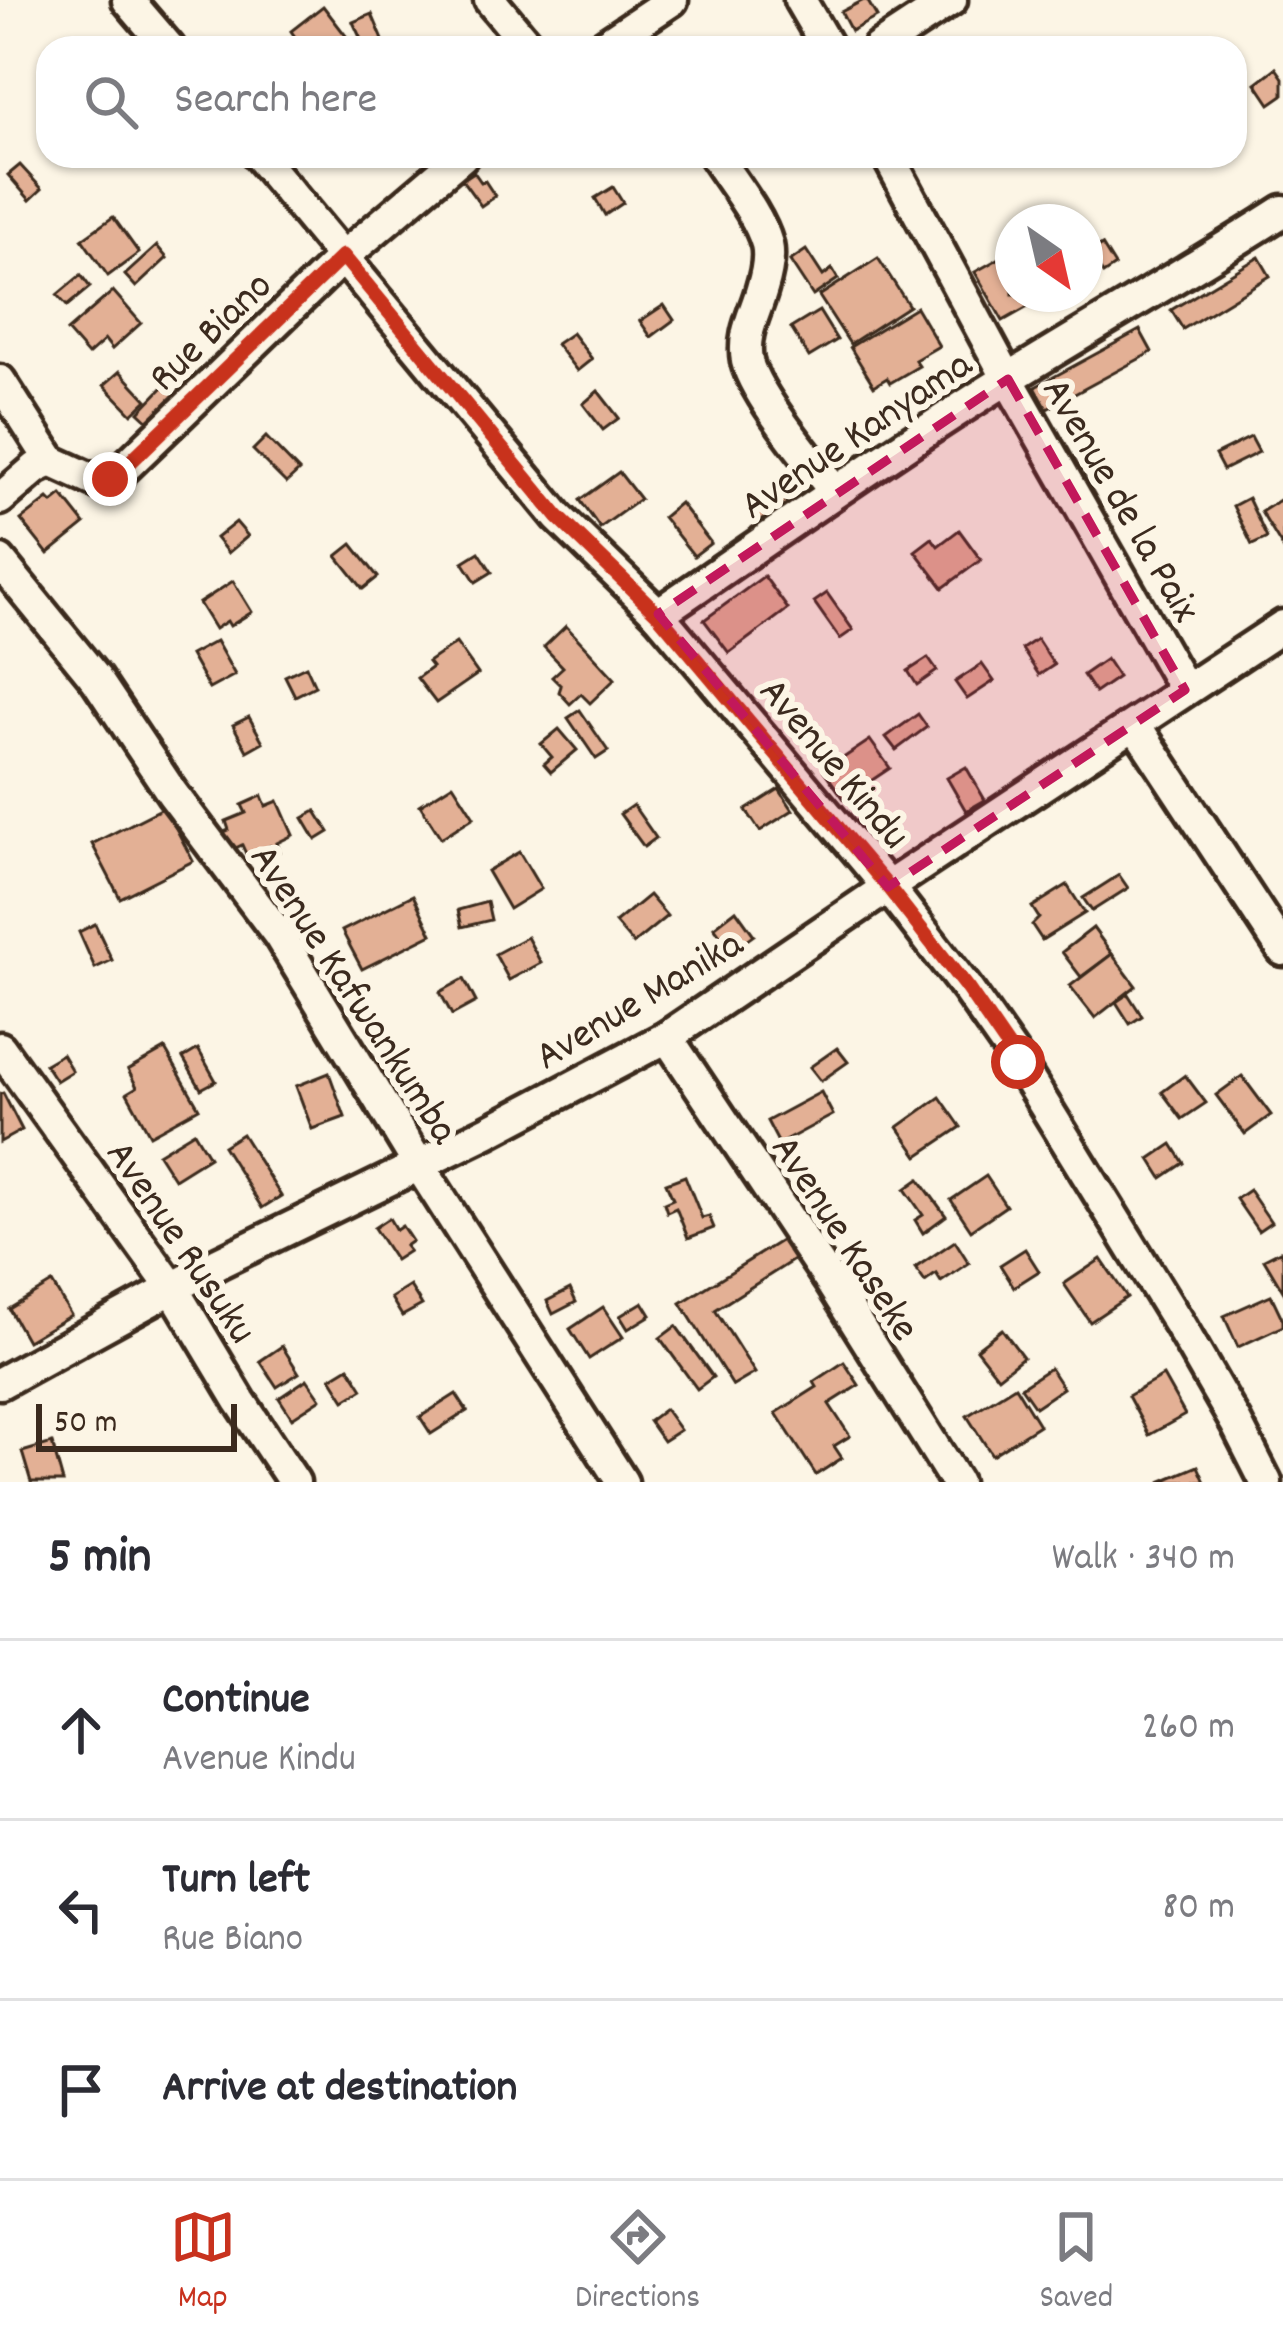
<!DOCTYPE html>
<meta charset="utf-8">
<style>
:root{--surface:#fff;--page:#f7f7f7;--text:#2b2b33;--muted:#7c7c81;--line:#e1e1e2;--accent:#c8321e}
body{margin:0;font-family:Dekko,sans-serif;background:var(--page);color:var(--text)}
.compass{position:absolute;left:995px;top:204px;width:108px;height:108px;border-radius:50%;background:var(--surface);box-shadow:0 3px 9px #0004;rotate:146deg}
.scale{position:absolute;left:36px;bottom:30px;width:201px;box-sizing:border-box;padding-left:12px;border:6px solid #3b2a1e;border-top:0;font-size:33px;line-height:42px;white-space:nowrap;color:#3b2a1e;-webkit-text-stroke:9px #fcf5e5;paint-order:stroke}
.stop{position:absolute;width:36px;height:36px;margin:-27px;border:9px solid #c8321e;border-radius:50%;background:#fff}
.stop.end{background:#c8321e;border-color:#fff;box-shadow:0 3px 12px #0008}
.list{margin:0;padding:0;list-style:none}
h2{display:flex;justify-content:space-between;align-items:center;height:156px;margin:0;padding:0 48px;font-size:51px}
h2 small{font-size:39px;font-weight:400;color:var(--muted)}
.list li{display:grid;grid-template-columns:78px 1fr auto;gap:36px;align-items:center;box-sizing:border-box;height:180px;padding:0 48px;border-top:3px solid var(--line)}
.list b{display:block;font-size:45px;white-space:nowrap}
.list p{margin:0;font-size:39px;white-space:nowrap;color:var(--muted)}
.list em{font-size:39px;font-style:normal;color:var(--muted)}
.icon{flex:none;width:66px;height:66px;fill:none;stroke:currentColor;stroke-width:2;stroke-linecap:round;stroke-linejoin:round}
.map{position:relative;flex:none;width:1283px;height:1482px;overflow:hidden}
.search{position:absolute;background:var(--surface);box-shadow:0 3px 9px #0004;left:36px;right:36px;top:36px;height:132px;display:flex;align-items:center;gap:30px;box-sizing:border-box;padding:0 42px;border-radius:36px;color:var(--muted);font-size:45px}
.sheet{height:696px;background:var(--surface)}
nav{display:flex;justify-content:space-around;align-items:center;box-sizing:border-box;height:168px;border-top:3px solid var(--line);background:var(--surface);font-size:33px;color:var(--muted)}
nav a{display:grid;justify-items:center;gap:6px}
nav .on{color:var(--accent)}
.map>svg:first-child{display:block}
.building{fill:#e3b095;stroke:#3b2a1e;stroke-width:3}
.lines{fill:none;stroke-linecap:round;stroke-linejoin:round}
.minor-casing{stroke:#3b2a1e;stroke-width:39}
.minor{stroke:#fcf5e5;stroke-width:30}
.route{stroke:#c8321e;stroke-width:15}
.marked{fill:#c2185b;fill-opacity:0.2;stroke:#c2185b;stroke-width:9;stroke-dasharray:24 15;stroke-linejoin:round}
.labels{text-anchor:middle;stroke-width:12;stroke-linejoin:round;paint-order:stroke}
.street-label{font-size:42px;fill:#3b2a1e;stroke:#fcf5e5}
</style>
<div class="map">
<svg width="1283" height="1482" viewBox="0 0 1283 1482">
<rect width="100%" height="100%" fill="#fcf5e5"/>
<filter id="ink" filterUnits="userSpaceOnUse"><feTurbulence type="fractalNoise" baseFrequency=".00833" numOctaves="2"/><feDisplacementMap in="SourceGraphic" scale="24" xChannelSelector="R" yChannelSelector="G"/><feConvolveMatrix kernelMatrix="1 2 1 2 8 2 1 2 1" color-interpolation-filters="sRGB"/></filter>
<g filter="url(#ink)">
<g class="building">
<polygon points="864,0 867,0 877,17 851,31 841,12"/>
<polygon points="323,6 350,41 341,48 303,48 291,31"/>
<polygon points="372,14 383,40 365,48 353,22"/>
<polygon points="1276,68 1283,78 1283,95 1270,104 1256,83"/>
<polygon points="20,165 42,189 30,200 8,175"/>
<polygon points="474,172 481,182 485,181 495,196 481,206 462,180"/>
<polygon points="613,187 623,203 605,215 595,198"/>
<polygon points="113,217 139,253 108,276 82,239"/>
<polygon points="1102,245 1115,266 1103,274 1089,253"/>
<polygon points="157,246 167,258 136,287 125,275"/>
<polygon points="806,250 823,276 832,269 838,279 813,296 790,261"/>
<polygon points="1007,254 1013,264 1013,294 1030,294 1035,303 1003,321 975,272"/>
<polygon points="1259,257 1270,276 1183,329 1171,310"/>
<polygon points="878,258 909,306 850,344 819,296"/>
<polygon points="81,275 90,287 67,306 57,295"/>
<polygon points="113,291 141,323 112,349 105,340 88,355 67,331"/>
<polygon points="664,305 674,320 651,337 640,321"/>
<polygon points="916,307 939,346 915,360 919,366 890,383 887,378 874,386 850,347"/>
<polygon points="819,311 837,340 809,357 791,328"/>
<polygon points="1140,330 1152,352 1047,409 1035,387"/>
<polygon points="572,333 592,359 577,371 556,344"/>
<polygon points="120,371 147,400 132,414 104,385"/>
<polygon points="165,385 178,399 153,425 139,412"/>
<polygon points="598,391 619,418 603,430 583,404"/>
<polygon points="266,437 299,471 286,483 253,450"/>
<polygon points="1251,437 1259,452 1223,470 1215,455"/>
<polygon points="619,472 640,499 600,528 580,500"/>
<polygon points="776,487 793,512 764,532 747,507"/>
<polygon points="62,495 85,524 48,554 21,520 48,499 52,503"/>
<polygon points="1248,498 1267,538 1252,545 1233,506"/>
<polygon points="1283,498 1283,548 1261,512"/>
<polygon points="680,503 711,543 694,556 663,517"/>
<polygon points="236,522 248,536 228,553 216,538"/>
<polygon points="959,530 981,560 943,588 915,551 932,538 938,546"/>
<polygon points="352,544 378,577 363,589 337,556"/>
<polygon points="479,552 492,572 476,582 463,562"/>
<polygon points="764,576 788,609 729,653 704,620"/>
<polygon points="233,581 252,612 230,626 227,621 215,629 199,603"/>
<polygon points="827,593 853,630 840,639 814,602"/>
<polygon points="566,626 615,679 590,703 581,694 570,704 559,692 561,686 552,677 563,667 544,647"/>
<polygon points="1037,639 1054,665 1039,675 1022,649"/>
<polygon points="216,641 235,675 209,689 190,655"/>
<polygon points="456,643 478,674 436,703 417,678 432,667 428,662"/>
<polygon points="928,658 937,671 917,685 908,671"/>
<polygon points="1106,659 1118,677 1095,693 1083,675"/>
<polygon points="982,664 994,681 967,699 955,682"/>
<polygon points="306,666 315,686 295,696 285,676"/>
<polygon points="580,710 608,751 596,759 568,718"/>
<polygon points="918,714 927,727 896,750 886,737"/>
<polygon points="249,717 263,742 247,751 233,725"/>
<polygon points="559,729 577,750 551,772 544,764 552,757 541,744"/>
<polygon points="870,740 890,768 844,799 824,771"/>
<polygon points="966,767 985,800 966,811 947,778"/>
<polygon points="453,784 474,817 441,838 420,805"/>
<polygon points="779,789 793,810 760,831 746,810"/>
<polygon points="262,796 266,806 278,801 293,835 277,843 280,851 274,854 270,846 247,856 242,845 227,852 219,834 229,830 226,821 246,813 242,805"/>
<polygon points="633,805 656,838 644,847 620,814"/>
<polygon points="165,807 193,861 120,898 92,844"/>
<polygon points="316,811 329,832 316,840 303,818"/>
<polygon points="519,852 541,889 509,909 487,871"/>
<polygon points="1119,875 1128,888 1092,911 1083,898"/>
<polygon points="1067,885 1085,913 1042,940 1032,925 1039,918 1032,907"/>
<polygon points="413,895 432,934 362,969 342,931"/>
<polygon points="649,895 667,916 633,944 615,923"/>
<polygon points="487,902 491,920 462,927 458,910"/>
<polygon points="736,910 754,935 732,951 714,927"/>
<polygon points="95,924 112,960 95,968 79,932"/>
<polygon points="1093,928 1112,954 1081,977 1062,952"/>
<polygon points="527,937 541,963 509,980 495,954"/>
<polygon points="1112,954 1136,986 1095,1018 1070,986"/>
<polygon points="464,979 476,1002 452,1015 440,992"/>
<polygon points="1128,994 1142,1016 1130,1024 1116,1002"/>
<polygon points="837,1048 848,1062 821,1081 810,1067"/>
<polygon points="165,1049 199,1108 150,1135 127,1093 137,1087 128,1070"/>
<polygon points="198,1049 216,1081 201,1089 183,1058"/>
<polygon points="62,1054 72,1071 56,1081 45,1064"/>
<polygon points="329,1073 345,1117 312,1129 296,1086"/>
<polygon points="1185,1075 1206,1103 1182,1119 1162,1092"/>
<polygon points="1242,1076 1271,1115 1245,1134 1216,1095"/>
<polygon points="821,1092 833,1115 779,1144 767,1121"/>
<polygon points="3,1093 22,1130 0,1142 0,1094"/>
<polygon points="940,1097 961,1127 918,1156 898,1127"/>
<polygon points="194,1132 209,1157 174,1179 158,1154"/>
<polygon points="242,1134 281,1196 262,1208 223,1146"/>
<polygon points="1172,1144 1184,1163 1162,1178 1150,1159"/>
<polygon points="685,1176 702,1218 709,1216 714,1228 688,1238 676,1208 667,1212 664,1203 673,1199 666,1183"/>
<polygon points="986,1176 1006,1206 971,1230 951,1200"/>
<polygon points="919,1179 946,1216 923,1233 915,1220 923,1215 905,1189"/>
<polygon points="1249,1190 1271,1222 1258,1231 1236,1199"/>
<polygon points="389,1218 396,1230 402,1226 412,1241 405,1246 409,1251 395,1260 374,1228"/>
<polygon points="782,1240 795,1259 715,1310 755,1373 733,1386 681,1303"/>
<polygon points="955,1241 969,1263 941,1282 936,1274 925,1282 915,1268"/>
<polygon points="1025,1249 1039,1271 1014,1287 1000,1265"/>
<polygon points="1280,1251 1283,1256 1283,1291 1264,1259"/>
<polygon points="1101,1259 1127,1297 1090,1322 1064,1284"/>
<polygon points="52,1283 71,1315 27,1341 9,1309"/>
<polygon points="410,1286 422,1305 402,1316 391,1298"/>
<polygon points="570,1289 576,1302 553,1314 547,1301"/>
<polygon points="1271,1295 1283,1320 1283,1326 1238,1347 1224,1316"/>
<polygon points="643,1302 651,1315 628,1329 620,1316"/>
<polygon points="603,1307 623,1337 589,1359 570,1329"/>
<polygon points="676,1326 713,1377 697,1389 660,1338"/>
<polygon points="1002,1329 1023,1357 998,1377 976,1349"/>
<polygon points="282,1346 299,1373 277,1387 260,1361"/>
<polygon points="844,1362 859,1385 829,1404 850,1436 834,1446 842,1458 816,1475 776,1413 817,1387 814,1382"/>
<polygon points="349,1367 363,1389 345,1400 331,1378"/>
<polygon points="1050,1368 1063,1388 1035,1407 1021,1387"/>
<polygon points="1163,1376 1185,1415 1149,1435 1128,1396"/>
<polygon points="307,1379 321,1399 292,1418 279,1398"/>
<polygon points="1015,1386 1039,1425 992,1455 967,1416"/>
<polygon points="456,1394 467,1411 431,1434 420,1417"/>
<polygon points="665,1409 680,1430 663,1441 649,1421"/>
<polygon points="52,1443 63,1482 31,1482 22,1452"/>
<polygon points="1198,1466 1205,1482 1160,1482"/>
</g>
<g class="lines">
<defs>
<g id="minor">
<polyline points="128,0 169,48"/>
<polyline points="490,0 530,48"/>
<polyline points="800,0 828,48"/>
<polyline points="600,48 672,0"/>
<polyline points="878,48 951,0"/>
<polyline points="259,156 558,517 658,614 888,887 967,989 1018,1062 1179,1324 1236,1423 1266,1482"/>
<path d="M715 156C731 181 759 215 767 244 770 257 766 276 762 289 755 314 742 334 747 361 754 393 812 464 835 491"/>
<polyline points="888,156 1008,379 1185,690"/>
<polyline points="0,381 51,461"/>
<polyline points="0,499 36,468 51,461 97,482 118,474 343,257 462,156"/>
<polyline points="0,561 96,679 172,793 279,935 419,1165 622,1482"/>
<path d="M658 614C767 540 874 463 985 393 1084 331 1185 274 1283 211"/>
<polyline points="1135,725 1283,950"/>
<polyline points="667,1037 832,1284 956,1482"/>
<polyline points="0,1048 173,1289 240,1401 294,1482"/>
<polyline points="0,1383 220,1262 487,1132 667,1037 888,887 1283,626"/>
</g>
</defs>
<use href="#minor" class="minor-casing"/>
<use href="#minor" class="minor"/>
</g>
</g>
<g class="lines" filter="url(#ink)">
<polyline class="route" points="110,479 124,468 343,256 558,517 658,614 888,887 967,988 1018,1062"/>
</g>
<path class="marked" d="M1008 379 1185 690 888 887 658 614Z"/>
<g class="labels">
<g class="street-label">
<text transform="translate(208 329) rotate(-44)" y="15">Rue Biano</text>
<text transform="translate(854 432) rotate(-34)" y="15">Avenue Kanyama</text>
<text transform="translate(1124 498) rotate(60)" y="15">Avenue de la Paix</text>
<text transform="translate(837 761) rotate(50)" y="15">Avenue Kindu</text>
<text transform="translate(357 992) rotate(57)" y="15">Avenue Kafwankumba</text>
<text transform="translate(637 997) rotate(-31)" y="15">Avenue Manika</text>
<text transform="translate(848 1236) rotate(57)" y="15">Avenue Kaseke</text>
<text transform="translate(184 1240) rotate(56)" y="15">Avenue Rusuku</text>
</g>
</g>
</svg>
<svg class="compass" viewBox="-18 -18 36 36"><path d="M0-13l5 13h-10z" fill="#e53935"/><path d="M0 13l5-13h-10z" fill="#7c7c81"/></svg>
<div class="scale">50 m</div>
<div class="stop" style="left:1018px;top:1062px"></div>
<div class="stop end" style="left:110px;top:479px"></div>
<div class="search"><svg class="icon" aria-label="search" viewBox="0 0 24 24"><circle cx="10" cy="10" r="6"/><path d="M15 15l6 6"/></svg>Search here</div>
</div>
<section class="sheet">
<h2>5 min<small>Walk · 340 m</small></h2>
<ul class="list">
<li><svg class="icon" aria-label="ahead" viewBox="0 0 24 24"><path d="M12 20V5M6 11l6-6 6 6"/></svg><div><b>Continue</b><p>Avenue Kindu</p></div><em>260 m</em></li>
<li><svg class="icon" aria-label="left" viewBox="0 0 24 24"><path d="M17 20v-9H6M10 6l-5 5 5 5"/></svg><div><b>Turn left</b><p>Rue Biano</p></div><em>80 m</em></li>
<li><svg class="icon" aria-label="arrive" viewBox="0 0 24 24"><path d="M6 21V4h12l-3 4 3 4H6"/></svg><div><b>Arrive at destination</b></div></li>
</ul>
</section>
<nav>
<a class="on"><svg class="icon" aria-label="map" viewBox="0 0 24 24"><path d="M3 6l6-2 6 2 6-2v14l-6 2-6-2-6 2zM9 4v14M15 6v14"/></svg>Map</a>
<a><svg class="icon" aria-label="directions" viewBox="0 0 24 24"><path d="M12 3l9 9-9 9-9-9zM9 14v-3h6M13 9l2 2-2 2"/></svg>Directions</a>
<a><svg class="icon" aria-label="saved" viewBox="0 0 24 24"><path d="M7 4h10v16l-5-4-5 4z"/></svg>Saved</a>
</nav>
